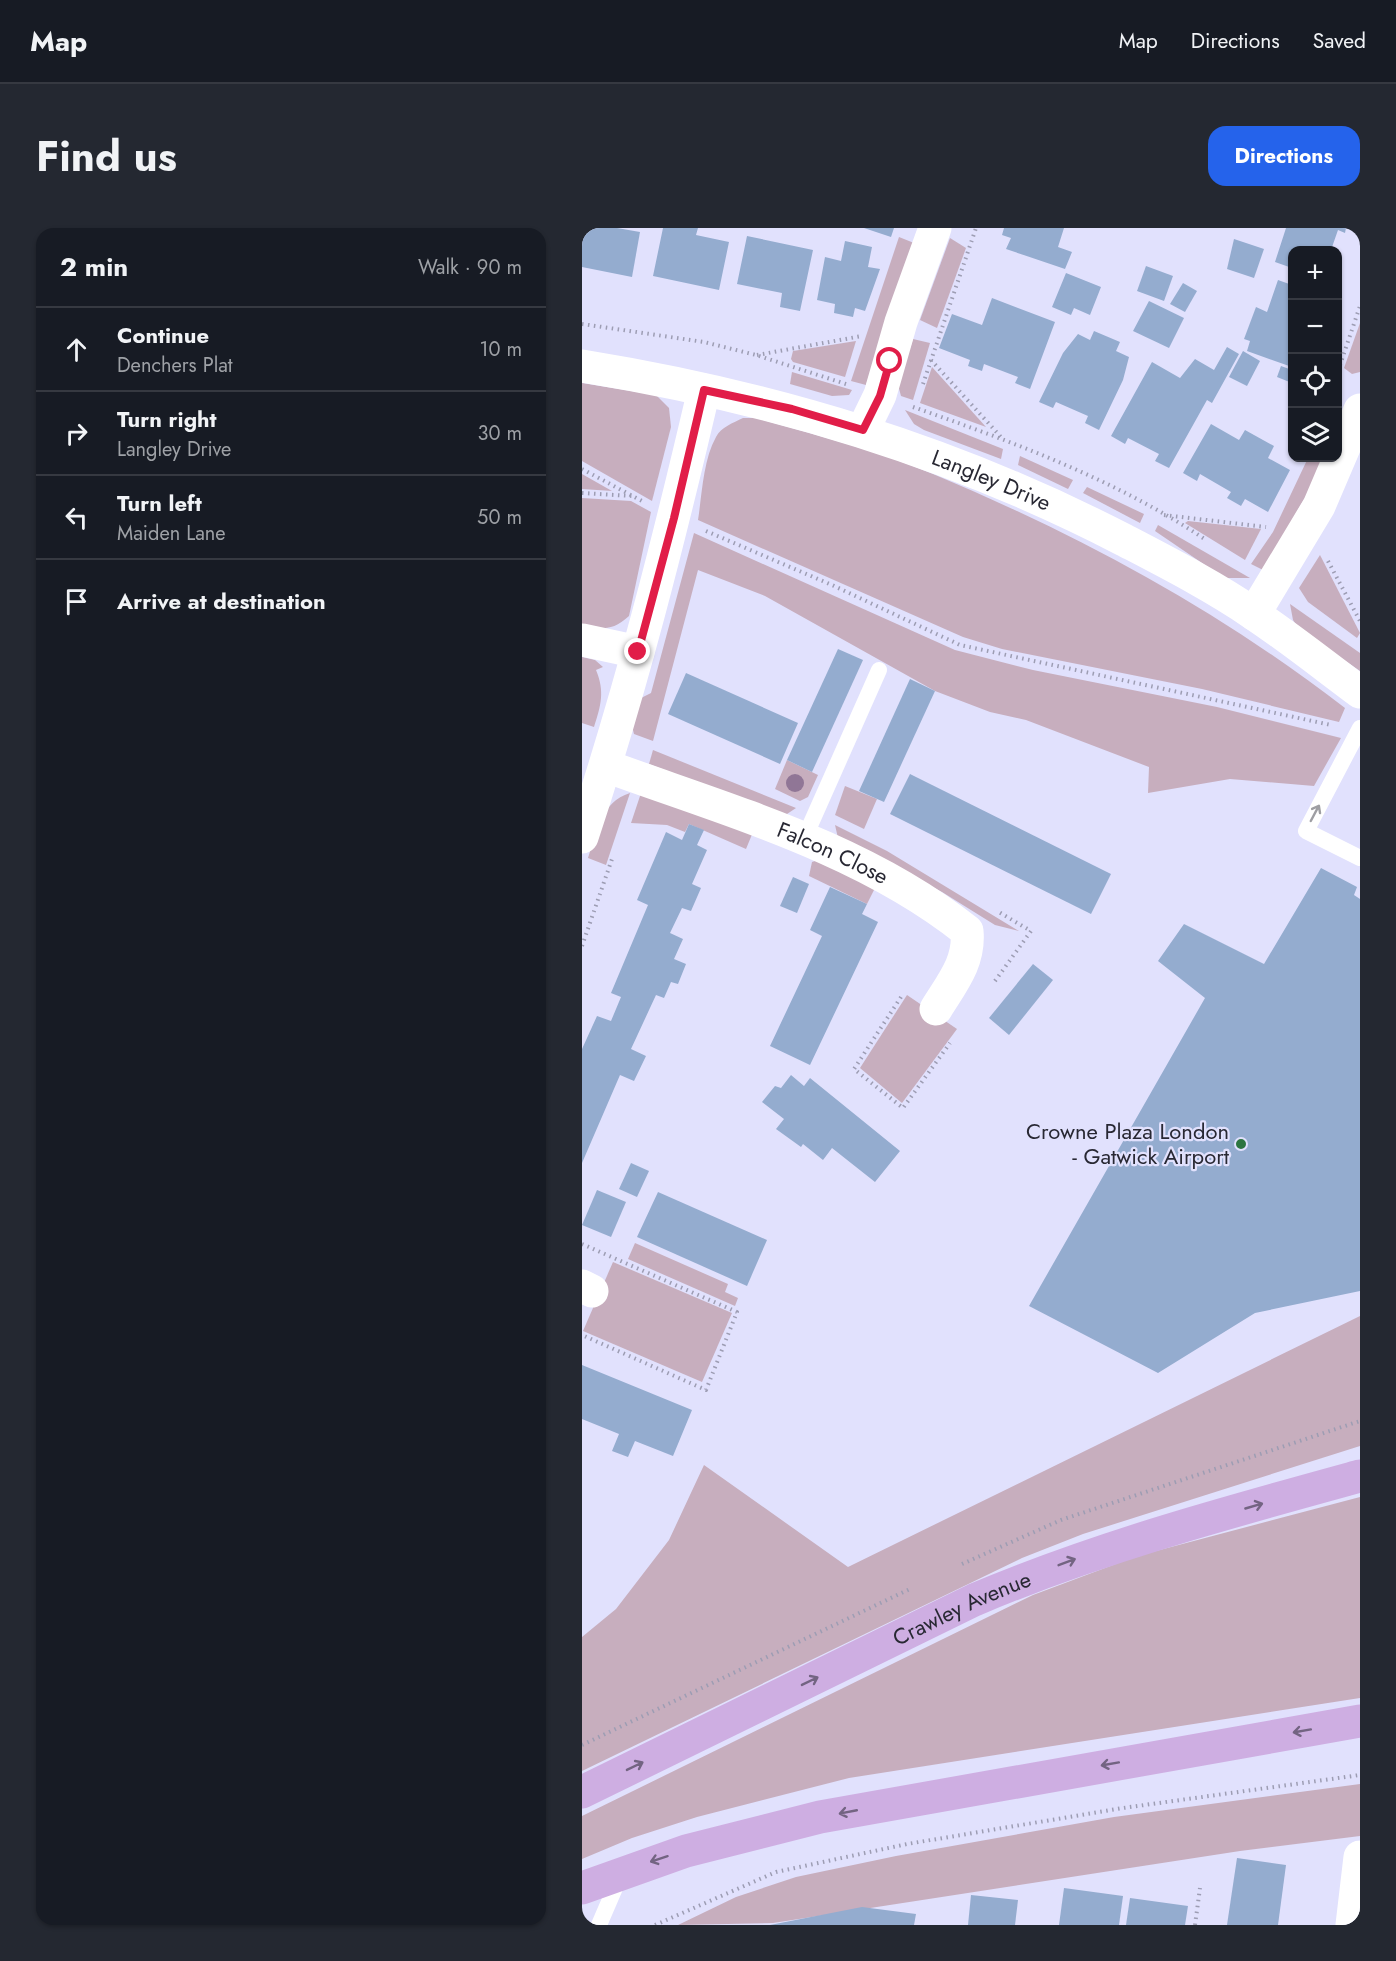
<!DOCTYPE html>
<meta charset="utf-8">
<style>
:root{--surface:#171b24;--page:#242831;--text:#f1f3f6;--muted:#9ea1a6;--line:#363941;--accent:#2563eb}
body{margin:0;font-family:Jost,sans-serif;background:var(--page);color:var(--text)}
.controls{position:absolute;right:18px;top:18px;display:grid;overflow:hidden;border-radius:12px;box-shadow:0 2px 4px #0004}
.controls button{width:54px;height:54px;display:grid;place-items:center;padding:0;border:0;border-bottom:2px solid var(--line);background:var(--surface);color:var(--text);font:30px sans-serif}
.stop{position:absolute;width:18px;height:18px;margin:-14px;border:4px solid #e11d48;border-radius:50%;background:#fff}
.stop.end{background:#e11d48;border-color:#fff;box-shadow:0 2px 6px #0008}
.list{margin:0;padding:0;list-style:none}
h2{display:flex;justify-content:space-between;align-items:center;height:78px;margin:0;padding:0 24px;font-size:26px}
h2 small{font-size:20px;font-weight:400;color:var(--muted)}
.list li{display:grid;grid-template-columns:39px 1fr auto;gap:18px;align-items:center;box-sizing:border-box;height:84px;padding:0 24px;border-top:2px solid var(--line)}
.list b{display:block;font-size:22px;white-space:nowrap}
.list p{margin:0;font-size:20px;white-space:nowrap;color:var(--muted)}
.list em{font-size:20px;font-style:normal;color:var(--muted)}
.icon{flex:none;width:33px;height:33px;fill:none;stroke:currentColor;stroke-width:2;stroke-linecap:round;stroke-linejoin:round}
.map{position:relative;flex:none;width:778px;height:1697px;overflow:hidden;border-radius:18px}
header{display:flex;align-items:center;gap:36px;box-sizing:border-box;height:84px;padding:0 30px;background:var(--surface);border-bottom:2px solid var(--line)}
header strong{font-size:28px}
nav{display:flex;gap:33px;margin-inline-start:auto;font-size:21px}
.intro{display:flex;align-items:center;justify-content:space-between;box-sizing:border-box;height:144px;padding:0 36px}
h1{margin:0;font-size:42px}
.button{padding:15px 27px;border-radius:18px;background:var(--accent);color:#fff;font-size:21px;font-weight:700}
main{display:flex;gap:36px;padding:0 36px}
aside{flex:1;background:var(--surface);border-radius:18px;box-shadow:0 2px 4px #0004}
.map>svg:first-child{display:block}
.green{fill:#c7aebe}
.building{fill:#94accf}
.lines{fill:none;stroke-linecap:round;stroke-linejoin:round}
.path{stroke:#9d9db3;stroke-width:4;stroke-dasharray:1.5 4.5;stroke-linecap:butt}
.service{stroke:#fff;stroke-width:16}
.minor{stroke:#fff;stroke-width:33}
.primary{stroke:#ceaee2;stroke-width:33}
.tree{fill:#907696}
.oneway{stroke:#9e9ea3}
.oneway2{stroke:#736482}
.route{stroke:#e11d48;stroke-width:8}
.poi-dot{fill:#2d7541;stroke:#e1e1fd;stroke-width:2}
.labels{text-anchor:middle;stroke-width:4.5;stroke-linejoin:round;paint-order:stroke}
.street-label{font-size:22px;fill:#282833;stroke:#e1e1fd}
.poi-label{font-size:22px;fill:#282833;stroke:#e1e1fd;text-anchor:end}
</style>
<header>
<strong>Map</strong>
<nav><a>Map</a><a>Directions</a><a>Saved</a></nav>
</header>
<div class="intro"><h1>Find us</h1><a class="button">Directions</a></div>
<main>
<aside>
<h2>2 min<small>Walk · 90 m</small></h2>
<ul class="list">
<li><svg class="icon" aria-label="ahead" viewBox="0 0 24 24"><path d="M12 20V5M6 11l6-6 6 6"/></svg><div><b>Continue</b><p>Denchers Plat</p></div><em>10 m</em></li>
<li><svg class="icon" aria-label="right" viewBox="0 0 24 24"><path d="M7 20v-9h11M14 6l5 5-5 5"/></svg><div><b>Turn right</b><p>Langley Drive</p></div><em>30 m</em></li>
<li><svg class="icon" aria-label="left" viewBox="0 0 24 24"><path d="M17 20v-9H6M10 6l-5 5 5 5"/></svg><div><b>Turn left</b><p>Maiden Lane</p></div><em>50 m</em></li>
<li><svg class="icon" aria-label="arrive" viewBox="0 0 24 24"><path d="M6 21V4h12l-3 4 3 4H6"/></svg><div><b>Arrive at destination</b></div></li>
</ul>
</aside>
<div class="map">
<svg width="778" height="1697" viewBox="0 0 778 1697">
<rect width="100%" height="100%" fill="#e1e1fd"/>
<g class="green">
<polygon points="317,9 332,15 284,157 269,153"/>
<polygon points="368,10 384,20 355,100 338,92"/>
<polygon points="778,95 778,144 770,146 762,140"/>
<polygon points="331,111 348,115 331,172 319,168 316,157"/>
<polygon points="274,113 263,149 211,134 209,131 211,123"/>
<polygon points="350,139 404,199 338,175"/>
<polygon points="210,144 270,162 267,167 250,168 208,156"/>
<polygon points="0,155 74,167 87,180 89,199 70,273 0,233"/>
<polygon points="323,182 421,221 419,231 342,202 332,196"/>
<path d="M161 190H174C233 207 294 222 351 246 497 307 638 383 763 480L757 494 620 461 420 421 381 409 116 292C120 267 121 232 134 209 139 199 151 195 161 190Z"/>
<polygon points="438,228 491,252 486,261 436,237"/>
<polygon points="726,230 746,230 681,342 669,336 691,304"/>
<polygon points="0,246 30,263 0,261"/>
<polygon points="505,259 562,286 558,295 501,265"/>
<path d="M0 270 49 273 69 284 47 388C31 403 20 401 0 399Z"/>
<polygon points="606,293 679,301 663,332 603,295"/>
<polygon points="576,297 668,350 642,350 573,303"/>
<polygon points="112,305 373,422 451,442 635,479 759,510 732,558 648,551 566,565 567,539 444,492 408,484 353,463 183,368 116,342 71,513 52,506 50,498 57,471 69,465"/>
<polygon points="738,327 778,405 775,410 726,374 717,360"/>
<polygon points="708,376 778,425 778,443 717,401 711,392"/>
<path d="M0 429 13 432 21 439 14 442C23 464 19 477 12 499L0 495Z"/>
<polygon points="71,522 214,580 202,588 67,536"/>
<polygon points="205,532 236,547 226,569 218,573 193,561"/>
<polygon points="263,558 295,571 282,601 253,587"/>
<path d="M48 565 24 637 6 630C15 603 19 574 48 565Z"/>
<polygon points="59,565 171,604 164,621 107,596 103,604 85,597 49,595"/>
<polygon points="253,597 305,623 437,703 413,697 360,664 256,610"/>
<polygon points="236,632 293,660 285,676 227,648 230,634"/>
<polygon points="325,767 375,801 320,875 278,840"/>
<polygon points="53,1015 146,1056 143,1064 156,1070 153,1078 46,1031"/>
<polygon points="31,1034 150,1085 120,1154 1,1103"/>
<polygon points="778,1088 778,1218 501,1306 440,1330 0,1543 0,1409 34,1381 87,1312 122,1237 266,1339"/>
<polygon points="778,1269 778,1470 267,1550 115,1589 50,1610 0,1631 0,1588 451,1367 555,1328"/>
<polygon points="778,1556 778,1608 658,1623 191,1695 96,1697 154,1669 214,1649 314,1628 532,1589"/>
</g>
<g class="building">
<polygon points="0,0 35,0 58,4 50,49 0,39"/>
<polygon points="81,0 116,0 114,7 147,14 137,62 71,48"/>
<polygon points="282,0 312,0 309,9"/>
<polygon points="422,0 482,0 476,19 490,24 483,41 424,21 429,10 420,7"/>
<polygon points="704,0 764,0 763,5 756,2 749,22 710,22 710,40 693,34"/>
<polygon points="165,8 231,22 218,83 198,79 200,65 155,56"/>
<polygon points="652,11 682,21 672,50 645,41"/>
<polygon points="263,13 290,19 286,39 298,41 283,83 273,80 271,89 252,85 253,76 235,72 243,29 259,33"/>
<polygon points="564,38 591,48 582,73 555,63"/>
<polygon points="484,45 519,59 508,87 492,80 489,87 470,79"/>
<polygon points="696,52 710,57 710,139 665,123 668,113 662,111 674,79 685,84"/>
<polygon points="601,55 615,63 603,84 588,76"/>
<polygon points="410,70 473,94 448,161 433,155 436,149 402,136 400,143 386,138 388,132 357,120 370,86 400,97"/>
<polygon points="567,73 602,90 587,120 551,103"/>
<polygon points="512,103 538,114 534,123 547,129 541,152 517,202 503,195 506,188 474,174 471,180 457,174 481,125 496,106 508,112"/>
<polygon points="645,119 657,126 630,175 625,172 587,240 573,233 577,226 546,210 543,216 529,208 570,134 598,150 613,131 632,142"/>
<polygon points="661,123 678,133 665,158 647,149"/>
<polygon points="699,138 710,142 710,155 695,149"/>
<polygon points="629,196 657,212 663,202 692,218 686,230 708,242 686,284 663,271 659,278 645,270 649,264 618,246 615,253 601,245"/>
<polygon points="256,421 281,432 230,544 205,532"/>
<polygon points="104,445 216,495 198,536 86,486"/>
<polygon points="328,451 353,463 302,574 277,563"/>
<polygon points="328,546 529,646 509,686 308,586"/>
<polygon points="107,596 122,602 115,617 125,622 110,656 119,660 109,683 100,680 88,705 101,711 92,731 104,736 96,756 89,754 82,770 74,767 49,821 64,828 52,853 38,847 0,935 0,821 15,788 29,793 39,769 29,765 66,677 55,672 84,604 100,612"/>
<polygon points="739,640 775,659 772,667 778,671 778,1063 673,1085 576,1145 447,1078 623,770 576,733 602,696 682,736"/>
<polygon points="211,649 227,656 215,685 198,678"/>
<polygon points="248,659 285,676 280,686 296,694 228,837 188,818 240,708 228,702"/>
<polygon points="451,736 471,752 427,807 407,790"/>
<polygon points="209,847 222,858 228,850 318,923 293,954 250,920 241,932 221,916 219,919 194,901 202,891 180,874 193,858 199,860"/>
<polygon points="49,935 67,943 55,969 37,961"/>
<polygon points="15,962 44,974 29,1009 0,997"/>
<polygon points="76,964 185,1012 165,1058 55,1009"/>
<polygon points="0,1137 110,1182 91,1228 53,1213 46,1229 30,1223 37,1206 0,1191"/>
<polygon points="655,1630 704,1637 696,1697 645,1697"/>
<polygon points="482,1660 541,1668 537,1697 477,1697"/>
<polygon points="389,1667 436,1672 433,1697 386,1697"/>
<polygon points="548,1670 606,1678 603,1697 544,1697"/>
<polygon points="280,1679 334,1686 332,1697 188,1697"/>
</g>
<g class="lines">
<g class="path">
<polyline points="0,96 122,114 174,127 264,156"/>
<polyline points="175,127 280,108"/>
<polyline points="349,132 419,209"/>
<polyline points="756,143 778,78"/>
<polyline points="341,156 394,0"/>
<path d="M331 179C431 214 535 252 624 312"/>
<polyline points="0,241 60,273"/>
<polyline points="0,265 50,268"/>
<polyline points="582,287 684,299"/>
<polyline points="124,303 250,357 378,417 749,497"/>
<polyline points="746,333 778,393"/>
<polyline points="0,718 30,631"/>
<polyline points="413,753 449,703 415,683"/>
<polyline points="319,769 272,841 321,880 368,815"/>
<polyline points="0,1016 155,1084 124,1162 0,1107"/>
<polyline points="380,1336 479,1292 778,1193"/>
<polyline points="0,1517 330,1360"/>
<polyline points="73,1697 194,1644 325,1616 541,1580 778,1547"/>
<polyline points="613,1697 618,1660"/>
</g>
<g class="service">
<polyline points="778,500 724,603 778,630"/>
<polyline points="222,611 297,442"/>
<polyline points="17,1697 39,1646"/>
</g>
<g class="minor">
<path id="s1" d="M0 138C191 169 370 223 542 312 586 335 631 358 672 386 708 410 743 438 778 464"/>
<polyline points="281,202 298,167 319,94 353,0"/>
<polyline points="672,386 737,278 778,182"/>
<polyline points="0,412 56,424"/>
<path id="s2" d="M24 538C147 583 281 620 385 703 388 734 370 755 354 781"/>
<path d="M0 609C49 462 87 312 122 162"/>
<polyline points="0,1058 10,1063"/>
<polyline points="770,1697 778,1629"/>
</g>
<g class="primary">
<path id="s3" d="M0 1564 392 1372C517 1319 647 1284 778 1248"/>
<polyline points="0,1660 104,1623 238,1589 778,1493"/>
</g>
</g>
<circle class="tree" cx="213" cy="555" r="9"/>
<defs><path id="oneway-shaft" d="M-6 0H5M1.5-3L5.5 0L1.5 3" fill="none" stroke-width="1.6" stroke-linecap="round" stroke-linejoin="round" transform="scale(1.5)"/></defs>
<use class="oneway" href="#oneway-shaft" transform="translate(733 585) rotate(-62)"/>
<g class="oneway2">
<use href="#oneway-shaft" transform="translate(672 1278) rotate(-16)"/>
<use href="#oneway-shaft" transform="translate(485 1334) rotate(-21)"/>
<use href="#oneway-shaft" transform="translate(228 1453) rotate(-26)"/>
<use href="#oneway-shaft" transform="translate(720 1503) rotate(170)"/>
<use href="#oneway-shaft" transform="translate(528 1536) rotate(170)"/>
<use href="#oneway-shaft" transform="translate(53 1538) rotate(-26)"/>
<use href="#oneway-shaft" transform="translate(266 1584) rotate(169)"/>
<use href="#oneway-shaft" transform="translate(77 1631) rotate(162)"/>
</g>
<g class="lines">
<polyline class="route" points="56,424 92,290 122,162 210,181 281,202 298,168 308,133"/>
</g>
<circle class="poi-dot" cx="659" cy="916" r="6"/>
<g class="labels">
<g class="street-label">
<text dy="8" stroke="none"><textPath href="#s1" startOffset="426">Langley Drive</textPath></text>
<text dy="8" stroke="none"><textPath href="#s2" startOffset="243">Falcon Close</textPath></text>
<text dy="8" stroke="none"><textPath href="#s3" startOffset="422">Crawley Avenue</textPath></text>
</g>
<g class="poi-label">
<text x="647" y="911">Crowne Plaza London<tspan x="647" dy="25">- Gatwick Airport</tspan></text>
</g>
</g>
</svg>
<div class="controls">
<button>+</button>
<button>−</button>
<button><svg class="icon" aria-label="locate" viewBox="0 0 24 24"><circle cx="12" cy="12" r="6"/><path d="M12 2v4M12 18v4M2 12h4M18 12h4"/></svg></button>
<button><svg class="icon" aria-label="layers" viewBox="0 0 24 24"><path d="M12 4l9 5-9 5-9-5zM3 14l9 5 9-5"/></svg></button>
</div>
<div class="stop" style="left:308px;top:133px"></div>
<div class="stop end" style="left:56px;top:424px"></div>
</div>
</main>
